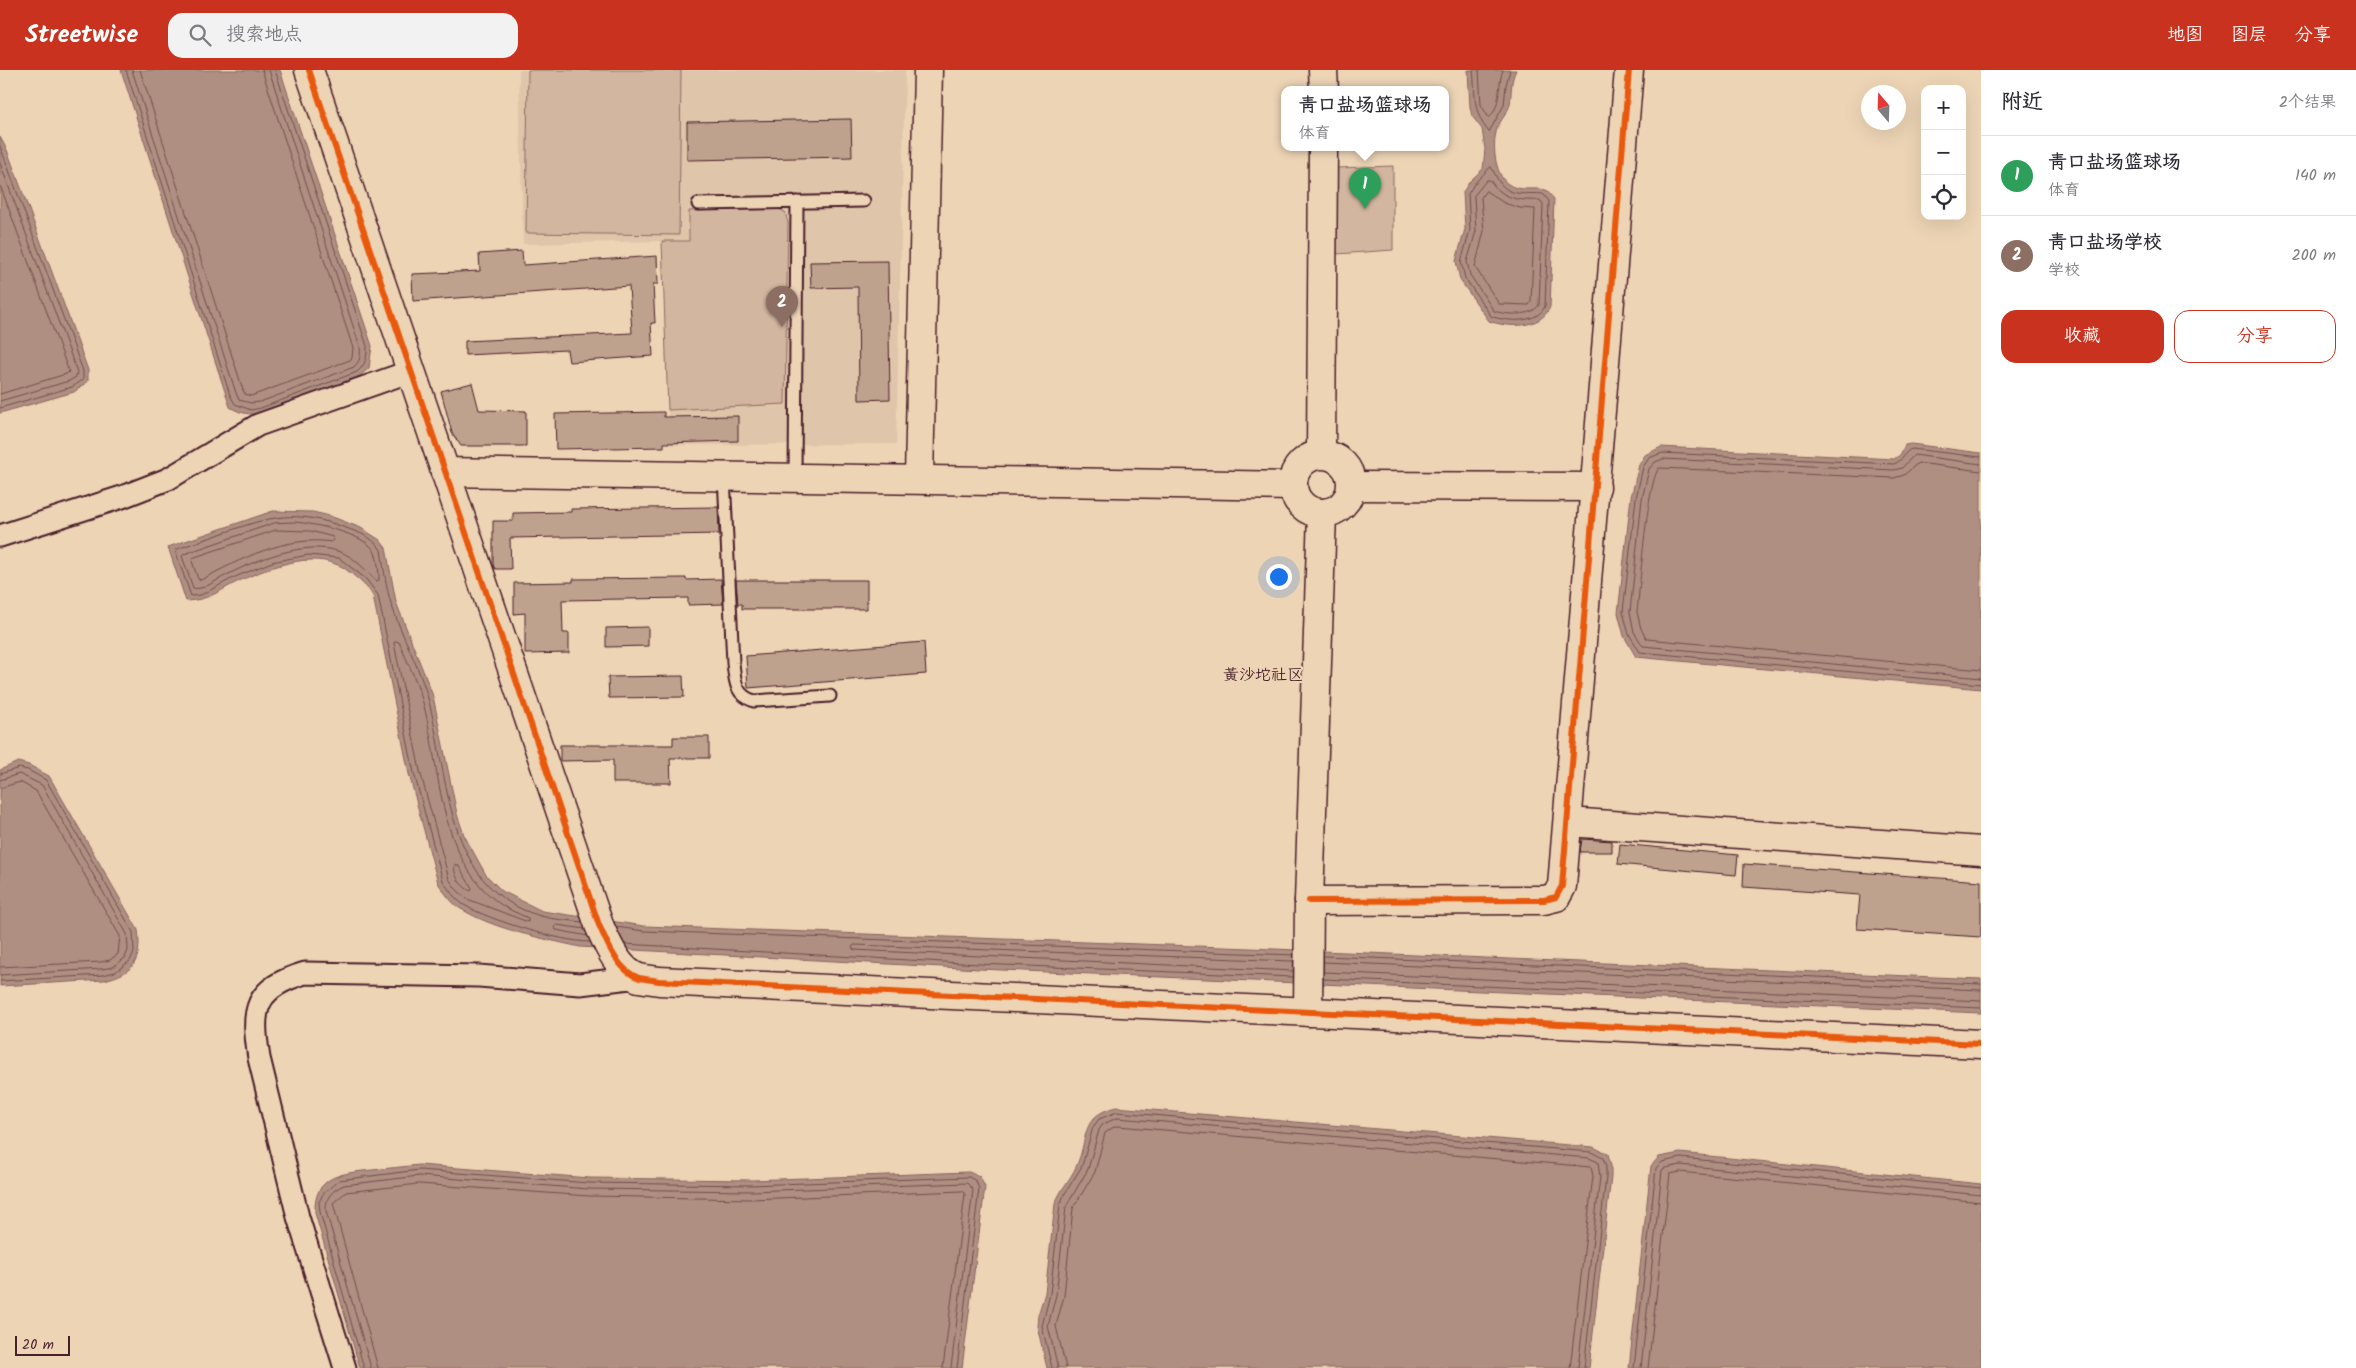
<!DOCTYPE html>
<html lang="zh">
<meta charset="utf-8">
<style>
:root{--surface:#fff;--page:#f2f2f3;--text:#2b2b33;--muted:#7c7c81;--line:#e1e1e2;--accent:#c8321e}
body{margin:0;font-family:Kalam,"LXGW WenKai TC",sans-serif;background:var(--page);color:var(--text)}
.controls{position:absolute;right:15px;top:15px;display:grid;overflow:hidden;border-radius:10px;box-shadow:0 5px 20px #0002}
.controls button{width:45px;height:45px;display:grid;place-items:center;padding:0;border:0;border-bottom:1px solid var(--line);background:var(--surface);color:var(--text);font:25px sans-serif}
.compass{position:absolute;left:1861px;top:15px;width:45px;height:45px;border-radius:50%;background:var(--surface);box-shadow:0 5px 20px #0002;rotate:341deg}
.scale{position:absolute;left:15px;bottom:12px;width:55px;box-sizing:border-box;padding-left:5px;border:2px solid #4a1f2b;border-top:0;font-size:14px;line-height:18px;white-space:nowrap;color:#4a1f2b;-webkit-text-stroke:4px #edd4b5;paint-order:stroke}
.you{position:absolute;left:1278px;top:506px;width:18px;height:18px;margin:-12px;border:4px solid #fff;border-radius:50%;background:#1a73e8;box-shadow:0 0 0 8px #1a73e833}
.badge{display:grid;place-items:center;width:32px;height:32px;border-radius:50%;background:var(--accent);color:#fff;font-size:16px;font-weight:700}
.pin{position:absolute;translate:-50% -41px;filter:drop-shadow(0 1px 2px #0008)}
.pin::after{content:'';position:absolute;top:26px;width:18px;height:15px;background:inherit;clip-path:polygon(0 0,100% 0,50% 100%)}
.popup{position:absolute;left:1281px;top:16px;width:168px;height:65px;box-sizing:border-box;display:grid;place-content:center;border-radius:10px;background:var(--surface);filter:drop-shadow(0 1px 4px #0005);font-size:16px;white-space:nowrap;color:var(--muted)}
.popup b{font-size:19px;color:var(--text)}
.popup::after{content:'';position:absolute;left:50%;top:100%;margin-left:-10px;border:10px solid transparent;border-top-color:var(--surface)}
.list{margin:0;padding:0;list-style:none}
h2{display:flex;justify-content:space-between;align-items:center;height:65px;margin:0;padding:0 20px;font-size:21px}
h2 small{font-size:16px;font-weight:400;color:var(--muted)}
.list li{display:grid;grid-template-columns:32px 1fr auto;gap:15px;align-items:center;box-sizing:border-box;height:80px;padding:0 20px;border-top:1px solid var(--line)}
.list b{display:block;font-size:19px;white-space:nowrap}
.list p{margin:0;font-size:16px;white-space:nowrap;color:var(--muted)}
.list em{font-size:16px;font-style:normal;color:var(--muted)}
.actions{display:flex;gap:10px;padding:15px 20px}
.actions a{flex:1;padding:11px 0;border:1px solid var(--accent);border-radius:15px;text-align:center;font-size:18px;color:var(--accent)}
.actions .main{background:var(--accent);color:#fff}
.icon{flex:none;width:28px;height:28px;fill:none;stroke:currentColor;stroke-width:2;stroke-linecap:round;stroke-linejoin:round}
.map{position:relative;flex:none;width:1981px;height:1298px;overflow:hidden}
header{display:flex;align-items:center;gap:30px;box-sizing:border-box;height:70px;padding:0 25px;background:var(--accent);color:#fff}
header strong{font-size:24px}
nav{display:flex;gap:28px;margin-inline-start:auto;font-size:18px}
.search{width:350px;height:45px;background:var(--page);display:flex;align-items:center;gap:12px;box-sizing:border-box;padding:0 18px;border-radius:15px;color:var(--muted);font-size:19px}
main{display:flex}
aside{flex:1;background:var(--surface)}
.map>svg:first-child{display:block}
.built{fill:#dfc5a9}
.green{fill:#d2b69f;stroke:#8e6a65}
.water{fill:#af8f81;stroke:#87625f}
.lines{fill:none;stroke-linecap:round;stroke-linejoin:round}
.shore{stroke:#724c4d;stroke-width:1}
.building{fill:#bfa28e;stroke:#4a1f2b}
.lane-casing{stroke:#4a1f2b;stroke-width:15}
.street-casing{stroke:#4a1f2b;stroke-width:25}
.secondary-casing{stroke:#4a1f2b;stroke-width:31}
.lane{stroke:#edd4b5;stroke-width:11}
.street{stroke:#edd4b5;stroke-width:21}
.secondary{stroke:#edd4b5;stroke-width:28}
.cycleway-casing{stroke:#edd4b5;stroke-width:9}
.cycleway{stroke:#e8590c;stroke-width:6}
.labels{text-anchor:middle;stroke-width:4.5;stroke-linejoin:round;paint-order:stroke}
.quarter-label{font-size:16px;fill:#4a1f2b;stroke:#edd4b5}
</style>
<header>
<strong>Streetwise</strong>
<div class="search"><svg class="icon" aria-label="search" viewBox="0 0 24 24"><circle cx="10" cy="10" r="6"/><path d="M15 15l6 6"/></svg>搜索地点</div>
<nav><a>地图</a><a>图层</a><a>分享</a></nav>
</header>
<main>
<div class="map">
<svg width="1981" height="1298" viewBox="0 0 1981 1298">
<rect width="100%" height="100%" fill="#edd4b5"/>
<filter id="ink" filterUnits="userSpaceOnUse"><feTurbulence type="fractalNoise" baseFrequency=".02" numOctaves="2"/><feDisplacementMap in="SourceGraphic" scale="10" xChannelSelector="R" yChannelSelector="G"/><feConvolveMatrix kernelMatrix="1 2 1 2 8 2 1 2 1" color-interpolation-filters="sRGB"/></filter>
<g filter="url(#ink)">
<polygon class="built" points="519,0 905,0 896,374 669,375 662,171 523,174"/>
<g class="green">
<polygon points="528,0 681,0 679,165 526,163"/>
<polygon points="1393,96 1393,180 1337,184 1337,98"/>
<polygon points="779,139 785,142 788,153 785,334 668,340 662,171 689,171 689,141"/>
</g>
<g class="water">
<path d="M121 0H280L372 276 369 298 360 306 262 343C250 345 241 344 230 337Z"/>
<path d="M1468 0H1516C1510 12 1512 22 1510 34 1508 43 1500 50 1497 59 1492 73 1494 104 1508 114 1519 122 1533 117 1546 120L1554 129 1550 237C1541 259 1508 258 1489 251L1460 210 1456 191 1465 159 1463 122 1470 111 1483 99 1485 79 1482 59 1472 46 1470 37Z"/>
<polygon points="0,67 7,80 88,300 88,311 74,322 0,343"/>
<polygon points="1911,374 1981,383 1981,619 1636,587 1624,566 1618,543 1631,427 1639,395 1645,385 1661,377 1894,389 1900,385 1905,375"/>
<path d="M273 441 313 442 330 446 361 458 380 470 386 478 396 532 433 626 457 744 464 765 486 805 502 821 542 841 644 856 1250 878 1981 909V943L979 899 580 877C541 868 496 860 461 839 451 833 445 823 438 813L409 704 373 526C368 517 360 511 352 504 320 476 273 496 239 511 218 521 210 530 186 531L168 477Z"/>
<path d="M18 692 29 695 49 706 138 860C142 891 134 903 104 910L0 916V700Z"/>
<path d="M1116 1037 1593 1077 1608 1084 1611 1096V1107L1589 1298H1047L1037 1256 1038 1245 1045 1223 1055 1134C1060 1120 1070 1110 1076 1097 1089 1069 1079 1046 1116 1037Z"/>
<polygon points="1680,1083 1981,1114 1981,1298 1629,1298 1651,1096 1659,1087"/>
<path d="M419 1095 590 1108 752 1110 969 1102 980 1107 985 1117 962 1298H360L315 1143C313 1105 343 1103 372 1100 388 1098 403 1097 419 1095Z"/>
</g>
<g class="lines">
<g class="shore">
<path d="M126 0 230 325 235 334 251 340 261 338 357 302C366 294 367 288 367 276L275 0"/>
<path d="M132 0 236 323 239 330 251 333 260 332 354 297C360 291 361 286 360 277L269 0"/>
<polyline points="140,0 243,320 245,324 251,326 350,290 352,288 353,278 262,0"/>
<path d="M1473 0C1476 25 1472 42 1489 62L1504 35 1506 15 1510 0"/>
<path d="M1479 0 1481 35 1489 48C1502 35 1497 16 1503 0"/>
<polyline points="0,76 83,301 83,310 72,317 0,338"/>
<polyline points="0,93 77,302 76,307 69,311 0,331"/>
<path d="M1491 97C1495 102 1496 109 1501 114 1512 128 1529 122 1543 124L1549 131 1545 236C1538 254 1506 252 1491 246L1465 208 1461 192 1470 160 1468 124 1474 114Z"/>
<path d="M1487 110H1490C1502 129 1519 131 1540 130L1543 134 1539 235C1531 247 1507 245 1494 241L1470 205 1467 192 1476 161 1474 126Z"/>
<polyline points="0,115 69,302 66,304 0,324"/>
<polygon points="1486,121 1504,133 1520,138 1535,139 1531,232 1529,235 1499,234 1475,197 1484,161 1481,128"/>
<path d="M1981 387 1912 379C1904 381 1903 391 1894 394L1662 383 1649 388 1643 397 1636 428 1623 542 1629 564 1640 582 1981 614"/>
<polyline points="1981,394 1914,385 1902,398 1894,400 1663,389 1655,392 1649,399 1642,429 1630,542 1634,562 1643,576 1981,608"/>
<path d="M1981 401 1918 393 1904 405 1894 408 1659 398C1647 413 1640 516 1637 542L1641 559 1647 569 1981 600"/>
<path d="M295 452C315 454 361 463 373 479 378 486 379 502 379 510L376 511C366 500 353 486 340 482 306 469 255 490 225 506 216 510 203 521 193 518L182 486 184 484 274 453Z"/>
<path d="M276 460 310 461 333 467 334 470 332 472C286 465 240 489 201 510L198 509 192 491 193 488Z"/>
<path d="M396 571 399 572C407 591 416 609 422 629 441 695 436 782 495 830 504 838 517 843 528 848V852L467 829 456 819 449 809 420 701 394 573Z"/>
<polyline points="0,704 19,698 28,700 46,710 133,862 134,882 130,891 115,902 103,905 0,911"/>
<polyline points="0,710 19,704 42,715 127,864 128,880 125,888 113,897 102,899 0,905"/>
<polyline points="0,718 20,712 36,721 120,866 118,884 110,890 101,892 0,897"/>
<path d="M455 795H458L472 818 471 821C462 818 452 804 455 795Z"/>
<path d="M582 852C569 850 554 850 541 846 444 820 449 705 428 628 419 596 402 567 392 536 386 519 384 499 381 480 373 467 360 463 346 458 296 439 271 446 223 463 207 469 190 474 175 480L191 526 201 525 235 507 272 492 308 485 339 488 366 509 378 525 414 703 443 811C449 820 455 829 464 835 489 850 561 872 590 872"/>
<polyline points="616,857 644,861 1294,885"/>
<polyline points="585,859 557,855 554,857 556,860 588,866"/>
<polyline points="624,874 979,894 1293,907"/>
<polyline points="1324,886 1981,914"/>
<polyline points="1323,892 1981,920"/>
<polyline points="1293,901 854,880 852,877 854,875 1293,891"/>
<polyline points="1323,902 1981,931"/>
<polyline points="1323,909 1981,938"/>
<polyline points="364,1298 320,1142 319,1132 323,1124 339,1110 419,1100 589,1113 751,1115 969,1107 976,1111 979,1119 957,1298"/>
<path d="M371 1298 326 1141C325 1128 332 1120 344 1115L419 1106 589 1119 751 1121 967 1113 973 1120 951 1298"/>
<polyline points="378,1298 333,1133 346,1122 419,1114 589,1126 751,1129 963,1121 965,1124 943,1298"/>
<polyline points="1052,1298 1042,1256 1050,1224 1060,1135 1064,1125 1082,1096 1093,1057 1099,1049 1117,1042 1591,1082 1603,1088 1606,1096 1606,1107 1584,1298"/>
<polyline points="1058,1298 1048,1256 1056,1225 1066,1137 1088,1099 1099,1060 1103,1054 1117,1048 1589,1088 1598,1092 1600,1107 1578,1298"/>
<polyline points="1066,1298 1056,1256 1064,1226 1073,1138 1095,1102 1105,1063 1112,1058 1118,1056 1591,1097 1593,1106 1570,1298"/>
<polyline points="1634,1298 1656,1098 1662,1092 1681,1088 1981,1118"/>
<polyline points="1641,1298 1662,1100 1665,1098 1681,1095 1981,1125"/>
<polyline points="1648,1298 1670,1104 1680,1102 1981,1132"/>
</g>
</g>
<g class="building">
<polygon points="851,49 852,87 687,90 687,52"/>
<polygon points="522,181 523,195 657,186 658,214 653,214 655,253 651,253 653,286 569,292 567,280 465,285 465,271 632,263 629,216 413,231 412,204 480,201 479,184"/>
<polygon points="888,191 890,329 859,330 858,217 811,218 810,192"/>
<polygon points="472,313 479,340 526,341 526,376 461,376 452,363 441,321"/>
<polygon points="664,342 664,347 738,346 738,371 664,373 664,377 556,379 555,344"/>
<polygon points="718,437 719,464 510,468 511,499 495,499 493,495 493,451 513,451 513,443 571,442 571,439"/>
<polygon points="686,508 686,510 721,509 723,534 688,535 688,528 562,530 563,563 569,563 569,583 525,584 525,543 514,544 514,513 573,512 573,509"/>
<polygon points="736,510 867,510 867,539 742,539 742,534 738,534"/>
<polygon points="648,557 648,576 606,577 606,558"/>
<polygon points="924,572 926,604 748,618 746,586"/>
<polygon points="683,606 684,627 609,628 608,607"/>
<polygon points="673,667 709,667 709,688 670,688 671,713 613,713 613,690 560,691 560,675 673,675"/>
<polygon points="1582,769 1612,771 1612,782 1580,782"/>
<polygon points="1620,774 1738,785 1736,805 1618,794"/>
<polygon points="1744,794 1981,811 1981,867 1857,859 1860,825 1743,817"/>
</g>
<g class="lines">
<defs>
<g id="lane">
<polyline points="698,134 864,131"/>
<path d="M724 406 733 593C735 611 735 625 754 631L830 626"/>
<polyline points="795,407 797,132"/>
</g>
<g id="street">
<polyline points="0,466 122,427 168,409 258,355 411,301"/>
<path d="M345 1298 298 1147 259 988C251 939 254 918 305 903L479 906 580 914 638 907"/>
</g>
<g id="secondary">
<path d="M309 0 599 855C607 873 618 901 639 908 645 909 652 910 659 911L1981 974"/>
<polyline points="1323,0 1324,20"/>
<polyline points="1321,384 1323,78"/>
<circle cx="1322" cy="414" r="29"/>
<polyline points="445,402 1293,416"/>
<polyline points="919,408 928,0"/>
<polyline points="1352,416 1596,417"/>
<polyline points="1568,752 1981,781"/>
<polyline points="1309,831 1544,830 1556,827 1562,816 1629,0"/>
<polyline points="1308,942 1309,831 1322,443"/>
</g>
</defs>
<use href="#lane" class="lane-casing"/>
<use href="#street" class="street-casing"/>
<use href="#secondary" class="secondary-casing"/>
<use href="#lane" class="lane"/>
<use href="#street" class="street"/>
<use href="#secondary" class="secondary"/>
<defs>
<g id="cycleway">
<path d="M309 0 599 855C607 873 618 901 639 908 645 909 652 910 659 911L1981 974"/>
<polyline points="1309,831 1544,830 1556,827 1562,816 1629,0"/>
</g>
</defs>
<use href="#cycleway" class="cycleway-casing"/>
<use href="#cycleway" class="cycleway"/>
</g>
</g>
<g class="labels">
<g class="quarter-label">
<text x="1263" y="610">黄沙坨社区</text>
</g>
</g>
</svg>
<div class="controls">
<button>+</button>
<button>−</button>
<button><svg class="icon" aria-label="locate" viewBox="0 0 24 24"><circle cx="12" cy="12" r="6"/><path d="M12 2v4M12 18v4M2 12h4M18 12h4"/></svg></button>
</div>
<svg class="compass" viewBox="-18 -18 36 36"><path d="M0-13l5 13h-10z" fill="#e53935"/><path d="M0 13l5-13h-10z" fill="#7c7c81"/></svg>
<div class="scale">20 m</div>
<div class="you"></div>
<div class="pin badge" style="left:1365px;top:139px;background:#2e9e5b">1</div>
<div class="popup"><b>青口盐场篮球场</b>体育</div>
<div class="pin badge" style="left:782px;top:257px;background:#8d6e63">2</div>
</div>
<aside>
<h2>附近<small>2个结果</small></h2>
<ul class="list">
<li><span class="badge" style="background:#2e9e5b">1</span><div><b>青口盐场篮球场</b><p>体育</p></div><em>140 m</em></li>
<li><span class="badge" style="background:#8d6e63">2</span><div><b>青口盐场学校</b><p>学校</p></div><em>200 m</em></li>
</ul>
<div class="actions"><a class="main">收藏</a><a>分享</a></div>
</aside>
</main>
